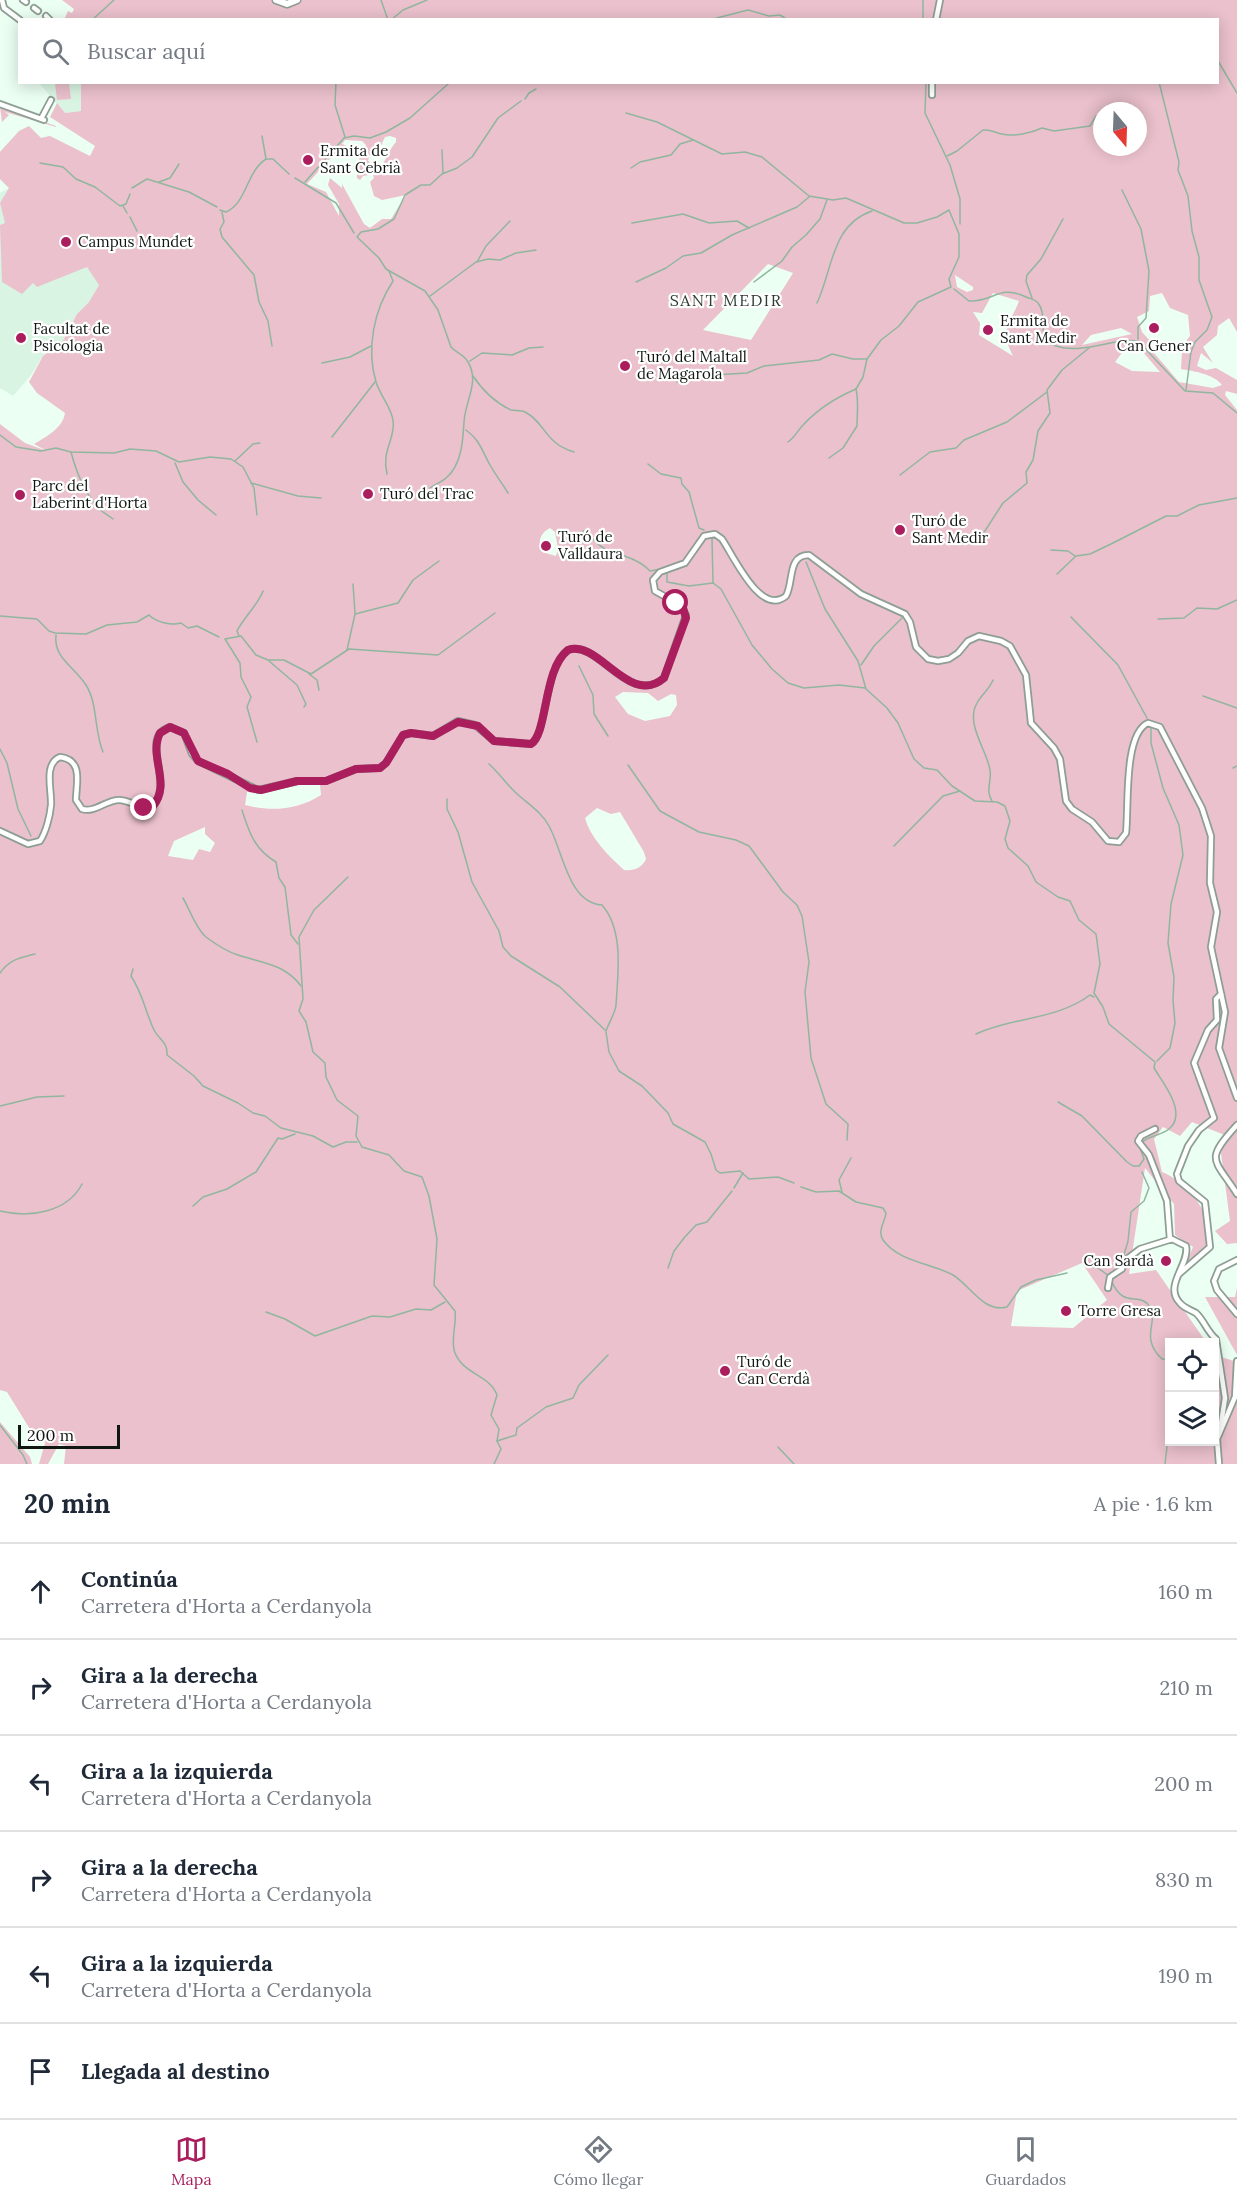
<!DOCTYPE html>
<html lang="es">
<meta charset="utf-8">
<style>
:root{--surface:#fff;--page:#f6f6f7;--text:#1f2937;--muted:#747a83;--line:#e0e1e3;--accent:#aa1e5e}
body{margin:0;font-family:Lora,serif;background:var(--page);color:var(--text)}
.controls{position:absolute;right:18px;bottom:18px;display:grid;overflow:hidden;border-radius:0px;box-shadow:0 3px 15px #0003}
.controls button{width:54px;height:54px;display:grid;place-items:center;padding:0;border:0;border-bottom:2px solid var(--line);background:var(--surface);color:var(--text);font:30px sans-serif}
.compass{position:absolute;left:1093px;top:102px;width:54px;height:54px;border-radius:50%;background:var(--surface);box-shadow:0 3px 15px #0003;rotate:161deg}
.scale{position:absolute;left:18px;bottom:15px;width:102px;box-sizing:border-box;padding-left:6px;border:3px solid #101713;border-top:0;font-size:16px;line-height:21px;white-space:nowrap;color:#101713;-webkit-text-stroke:4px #fff;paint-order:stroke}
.stop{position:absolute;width:18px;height:18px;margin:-14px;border:4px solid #aa1e5e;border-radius:50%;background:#fff}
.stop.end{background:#aa1e5e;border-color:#fff;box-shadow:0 2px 6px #0008}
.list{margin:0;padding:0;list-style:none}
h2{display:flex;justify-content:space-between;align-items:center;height:78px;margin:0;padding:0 24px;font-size:26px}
h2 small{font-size:20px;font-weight:400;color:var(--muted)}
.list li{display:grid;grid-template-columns:39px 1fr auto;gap:18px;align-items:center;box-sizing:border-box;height:96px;padding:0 24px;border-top:2px solid var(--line)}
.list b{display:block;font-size:22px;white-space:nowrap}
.list p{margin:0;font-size:20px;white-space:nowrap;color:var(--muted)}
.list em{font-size:20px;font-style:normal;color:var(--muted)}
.icon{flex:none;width:33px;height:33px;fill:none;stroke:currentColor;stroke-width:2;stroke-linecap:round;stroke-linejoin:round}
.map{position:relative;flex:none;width:1237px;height:1464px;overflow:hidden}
.search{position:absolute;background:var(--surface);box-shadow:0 3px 15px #0003;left:18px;right:18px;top:18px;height:66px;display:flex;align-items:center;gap:15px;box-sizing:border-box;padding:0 21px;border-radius:0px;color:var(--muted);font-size:22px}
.sheet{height:654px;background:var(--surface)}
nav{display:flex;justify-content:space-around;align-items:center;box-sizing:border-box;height:84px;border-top:2px solid var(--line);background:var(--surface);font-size:16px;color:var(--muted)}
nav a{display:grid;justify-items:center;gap:3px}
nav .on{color:var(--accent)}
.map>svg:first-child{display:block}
.built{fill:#daf4e3}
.green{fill:#eac1cc;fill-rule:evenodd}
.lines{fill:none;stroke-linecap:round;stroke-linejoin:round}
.stream{stroke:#91b69f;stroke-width:1.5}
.minor-casing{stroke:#8d9e93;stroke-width:8}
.major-casing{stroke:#8d9e93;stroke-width:9}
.minor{stroke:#fff;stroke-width:4.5}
.major{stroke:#fff;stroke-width:6}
.route{stroke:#aa1e5e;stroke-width:8}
.poi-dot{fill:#aa1e5e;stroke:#fff;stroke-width:2}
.labels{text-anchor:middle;stroke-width:4.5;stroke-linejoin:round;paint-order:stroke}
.poi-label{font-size:15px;fill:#101713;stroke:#fff;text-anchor:start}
.neighbourhood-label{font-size:16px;letter-spacing:1.5px;fill:#2e3d34;stroke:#fff}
</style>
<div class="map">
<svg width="1237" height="1464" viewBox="0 0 1237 1464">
<rect width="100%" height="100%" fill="#ecfff3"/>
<g class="built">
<polygon points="39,83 81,83 81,111 65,113"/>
<polygon points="29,126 41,138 50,136 99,285 89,302 77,314 63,341 43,356 31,375 13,396 0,388 0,193 9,188 0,179 0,152 19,131"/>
</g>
<g class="green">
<path d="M62 0H1237V332L1229 318 1218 326 1217 335 1203 347 1213 363 1201 353 1197 366 1206 370 1216 368 1237 380V394L1226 391 1225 395 1237 410V1243L1227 1244 1215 1231 1230 1221 1221 1153 1227 1136 1192 1122 1180 1136 1163 1127 1154 1139 1162 1172C1181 1179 1205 1204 1208 1226 1210 1233 1208 1243 1207 1250L1183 1270 1193 1247 1175 1235 1174 1204 1145 1168 1129 1274 1156 1270 1206 1342H1170V1442H1214L1215 1355 1237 1362V1464H64L66 1446 59 1444 48 1464H39L47 1436 33 1434 7 1392 0 1390V424L25 443 47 451 34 444C46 437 63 428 65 413L37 393 29 382 43 356 63 341 77 314 89 302 99 285 87 267 37 287 33 283 22 294 2 282 0 225 5 223 0 203 9 188 0 179V152L19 131 29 126 41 138 50 136 90 156 95 146 50 117 57 103 65 113 81 111V82H1218V20H64L68 11 72 13 74 9ZM1102 111H1138V147H1102ZM390 136 396 138V142C387 152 387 163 373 175L374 178 370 182 374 196 382 200 406 195 391 219H382L370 228 364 224 342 184V188L330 178 328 185 339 204V216L326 192 307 184 339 149 338 158 347 146 342 144 345 140 362 141 366 145C360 156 356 165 357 178L360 180 363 176 369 175 368 168 367 173H365L370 162 368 161 370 154 376 156 385 137ZM768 264 793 273 751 340 703 330ZM955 275 973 287V290L967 292 957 287ZM993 293 1019 301C1009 327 999 328 1013 356L979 335 980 323 973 312 982 313ZM1162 293 1170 308 1188 315 1190 336 1183 345H1174L1182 351 1181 369C1193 371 1214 374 1222 385L1213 388 1179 382 1147 345 1151 342 1142 332 1137 317 1149 311 1150 296ZM1121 328 1132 334 1082 345 1091 335ZM1130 342 1137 345 1160 372 1132 371 1115 362ZM550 528 555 532 558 548 556 556 542 552C538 542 539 534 550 528ZM623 692 648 693 658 701 671 694 676 695 677 705 670 716 645 721 628 714 615 697ZM298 783 320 785 321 795C298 810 271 812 245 805L247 792ZM597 808 611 814 620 812 644 852 646 859C642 868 634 871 624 870 609 856 591 839 585 818ZM205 827V834L215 843 210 852 199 849 193 860 168 856 174 841ZM1082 1263 1107 1300 1073 1328 1011 1326 1017 1291Z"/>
<polygon points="55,83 69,83 71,99 57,100"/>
<polygon points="0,107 56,126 56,127 5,112 9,115 2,122"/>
<polygon points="1237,1288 1237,1355 1205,1297 1235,1297"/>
<polygon points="0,1422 30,1457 32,1464 0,1464"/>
</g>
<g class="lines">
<g class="stream">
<polyline points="381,0 388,20"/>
<polyline points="923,0 923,20"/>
<polyline points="92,20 114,0"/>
<polyline points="391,20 403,10 427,0"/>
<polyline points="709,20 748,10 769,16 780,15 788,20"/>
<polyline points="910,20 919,20"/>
<polyline points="1218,61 1237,93"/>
<polyline points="926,82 925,113 950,165 960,199 960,224"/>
<polyline points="1159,82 1179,162 1178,170 1188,196 1192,231 1199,257 1199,280 1212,317 1207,330 1195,342 1191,352 1186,390"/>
<polyline points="525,99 529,93 536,89"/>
<polyline points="626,113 657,122 722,154 745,152 762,157 809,196 833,200 846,198 904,223 917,223 937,217 949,210 959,234 959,257 949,279 951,287 918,302 899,326 881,340 867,359 853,359 832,354 819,360 764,366 747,373 696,376 677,382"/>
<polyline points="262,136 266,159"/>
<polyline points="344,138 354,136 370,138 386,132 410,118 448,84"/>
<polyline points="442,150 443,173"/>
<path d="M947 156 957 151 983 130C992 129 994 133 1002 134 1014 137 1031 133 1042 128L1054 131 1090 126 1096 116"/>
<polyline points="40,163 63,167 76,179 95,187 120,206 126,204 130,194"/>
<polyline points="631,168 640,162 671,155 680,144 693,140"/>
<polyline points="295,178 336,203 354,233"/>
<polyline points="159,182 170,178 179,164"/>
<polyline points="305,182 345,137 335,105 336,82"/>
<polyline points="132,188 147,179 189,192 217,207"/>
<polyline points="1122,190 1141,229 1149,271 1146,318 1138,327 1138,339"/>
<polyline points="123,206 127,213"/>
<path d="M220 210 226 212C247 203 246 172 266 159H273L289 174"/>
<polyline points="222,212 224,222 220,229 222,237 254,275 259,302 268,321 272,346"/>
<polyline points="130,217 137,231"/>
<polyline points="632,223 683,214 709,223 737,221 749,228"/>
<polyline points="477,262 486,246 510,221"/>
<polyline points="636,282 666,268 683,256 701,253 732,235 797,207 809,197"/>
<polyline points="754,282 782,261 792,247 806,235 820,219 827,200"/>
<path d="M954 289 969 301C994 302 999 284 1026 297 1031 299 1035 299 1038 303 1049 316 1034 339 1056 346 1083 355 1116 337 1138 341L1185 391 1213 393 1237 413"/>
<polyline points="430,296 476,262 488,259 500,260 516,253 536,250"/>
<polyline points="1032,298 1026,281 1027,275 1041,259 1063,219"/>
<path d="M817 303C833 269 831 225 872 211"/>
<polyline points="470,361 482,353 512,355 529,348 543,347"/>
<polyline points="322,363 350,357 371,346"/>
<path d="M473 376C483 391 494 402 511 410 515 411 521 410 525 412 546 423 544 443 574 452"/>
<path d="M466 430C480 440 482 451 490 465 495 474 502 483 508 493"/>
<polyline points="0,435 16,447 41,451 56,448 71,452 114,453 130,449 156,451 179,462 210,457 231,459 243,467 254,488 257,515"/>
<polyline points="332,437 375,382"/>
<path d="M788 442C795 437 798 430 804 424 819 408 835 398 856 389"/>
<path d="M71 452C76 471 84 492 98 508 102 512 108 515 113 519"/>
<path d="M829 458 843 448 857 426C857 414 859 401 856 389L863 377 867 359"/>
<polyline points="235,461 253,444 260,443"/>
<polyline points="175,463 183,482 198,500 216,515"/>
<polyline points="648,464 661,474 681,478 682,484 689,492 699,528 704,530"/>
<path d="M387 474C381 450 396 439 393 420 391 407 380 395 376 382 366 348 374 310 393 281L389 271"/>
<polyline points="900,475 930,452 956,448 964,440 1007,422 1047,392"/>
<polyline points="251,483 298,496 321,498"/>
<path d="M430 488C435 484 442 482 446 478 462 465 463 439 464 422 465 401 480 382 468 362 464 354 456 353 451 347L438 310 425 291 386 269 379 258 357 237 361 232 378 229 394 219 405 195 421 185H430L442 174 457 168 472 157 498 118 521 101"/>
<path d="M583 531C593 537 598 547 609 551 623 556 639 559 650 571L666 568"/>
<polyline points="981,537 1003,503 1027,483 1026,472 1033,460 1038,431 1050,413 1047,390 1062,370 1089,348"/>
<polyline points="712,539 713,583 721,589 752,645 772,669 788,683 804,688 839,685 865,688"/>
<polyline points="1051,550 1068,551 1075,556"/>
<polyline points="806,562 825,609 858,661 866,689 887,708 898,723 914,759 924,768 937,770 952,786 975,801 997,802 1005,806 1010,821 1005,839 1008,848 1028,866 1036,882 1058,897 1070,901 1079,920 1096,934 1100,964 1094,993 1103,1007 1109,1024 1155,1062"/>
<polyline points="667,572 667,582 689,586 713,583"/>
<polyline points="1057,574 1076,556 1090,554 1113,543 1166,516 1177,516 1199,505 1237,498"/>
<polyline points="353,584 355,613"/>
<path d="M0 616 37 619 49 631 55 633 86 634 107 625 137 622 149 615C156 622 171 626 181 623L188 628 197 626 219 637"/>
<polyline points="1071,617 1118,665 1147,718"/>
<polyline points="1158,619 1184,618 1197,608 1217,609 1237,600"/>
<path d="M56 635C53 658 75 667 86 685 98 704 94 731 103 752"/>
<path d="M239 636 237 631C244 617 258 605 263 591"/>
<polyline points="347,650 355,614 398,603 413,580 439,561"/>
<polyline points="269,661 297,685 306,704 304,707"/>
<polyline points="861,665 874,646 902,618"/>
<polyline points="579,666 593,695 594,714 608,736"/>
<polyline points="309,674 317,680 319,690"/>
<polyline points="1203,696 1237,708"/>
<polyline points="1151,727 1151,743 1163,788 1179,825 1183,855 1171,904 1168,943 1174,977 1173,1000 1175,1023 1170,1048 1157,1061"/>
<polyline points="257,742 247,707 251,697 241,677 240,663 225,639 241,636 256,655 268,660 284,660 311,674 349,649 438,655 495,613"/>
<polyline points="0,749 7,763 18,809 31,836"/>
<path d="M489 764C498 772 505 782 514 791 525 802 541 811 549 826 563 851 568 903 602 905 624 930 618 973 616 1005 615 1014 609 1022 606 1031"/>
<polyline points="628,765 660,811 699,832 736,840 749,846 783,892 797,905 802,916 809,962 805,992 811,1058 826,1104 848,1124 847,1140"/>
<polyline points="1233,768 1237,766"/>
<polyline points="447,799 447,809 458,832 472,882 499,931 503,947 511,956 560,987 605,1030"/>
<path d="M992 801C985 790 992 781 990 770 987 750 965 724 977 703 981 695 989 690 993 680"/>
<path d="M242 810C249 832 254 849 276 862L279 878 285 887 291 935 298 944"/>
<polyline points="894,846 943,796 960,791"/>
<path d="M348 877 314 910 299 937 303 999 299 1011 306 1022 313 1052 325 1063 326 1077 337 1100 358 1116 356 1136 362 1147 389 1155 404 1171 422 1177 429 1196 437 1239 434 1285 455 1311C457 1324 450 1340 455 1353 464 1375 490 1375 497 1395L491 1415 499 1429 497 1441 501 1449 494 1464"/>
<path d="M183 898C189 908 196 929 206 937 214 943 228 952 238 955 262 963 285 964 301 986"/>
<path d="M133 969 131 976C143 994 145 1011 154 1030 159 1040 168 1042 167 1055L194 1076 203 1086 238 1103 253 1113 265 1116 281 1128 313 1136 333 1147 346 1142H357"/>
<path d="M0 973C10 959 20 958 35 954"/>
<polyline points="606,1032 609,1052 619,1071 642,1086 668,1113 673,1124 705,1142 711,1154 716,1170 720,1173 740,1171 749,1179 778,1177 794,1183"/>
<path d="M976 1034C1012 1017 1057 1020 1090 995L1094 997"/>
<polyline points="1058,1102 1082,1116 1127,1162 1133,1166 1139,1166"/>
<polyline points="0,1106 37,1097 64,1096"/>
<path d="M1141 1143C1149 1135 1162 1136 1170 1128 1187 1112 1163 1083 1154 1068L1155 1063"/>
<polyline points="1139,1166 1144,1159 1140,1148"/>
<path d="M801 1187 816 1192 839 1191 856 1202 883 1208 886 1213C885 1222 877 1231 883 1240 899 1262 931 1263 953 1275 970 1285 983 1313 1007 1307L1021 1287 1036 1280 1067 1273"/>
<polyline points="734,1188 743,1173"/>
<polyline points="842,1192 839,1180 851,1158"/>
<polyline points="193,1206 203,1197 227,1189 256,1172 278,1138 282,1139 295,1134"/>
<path d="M0 1211C29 1218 67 1213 82 1184"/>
<polyline points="1086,1265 1098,1268 1109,1276"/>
<polyline points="668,1268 674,1251 684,1238 696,1225 707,1222 732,1191"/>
<polyline points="1120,1268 1128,1241 1131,1212 1144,1201 1149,1188 1142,1172"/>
<path d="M1111 1280C1124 1311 1139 1290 1150 1307 1159 1322 1139 1337 1162 1359H1170"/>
<polyline points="266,1312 285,1319 315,1336 372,1316 390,1317 416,1309 431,1310 445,1302"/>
<polyline points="0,1425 23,1455 27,1464"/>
<polyline points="497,1441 516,1435 517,1428 546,1407 573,1398 579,1385 608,1355"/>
<polyline points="778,1447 794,1464"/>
<polyline points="1165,1464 1170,1421"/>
</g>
<defs>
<g id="minor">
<polyline points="2,0 4,8 20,20"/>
<polyline points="23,0 26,2"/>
<polyline points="34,8 38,11"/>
<polyline points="46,16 50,20"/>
<polyline points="936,20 940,0"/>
<polyline points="932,95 932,82"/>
<polyline points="0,104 44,120"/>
<polyline points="42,117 51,100"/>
<path d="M0 831 28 844 40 841C46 832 50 816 51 805 52 790 43 764 60 757 84 760 76 784 76 800L82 809C95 813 106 800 119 800 131 800 139 810 151 807 177 785 137 736 170 727L184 733 192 754 198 761 258 790 298 781H326L356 769 380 768 386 763 403 735 411 733 433 736 458 721 475 725 494 741 531 744C548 733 543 669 568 650 599 639 628 708 664 678L686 615 680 605 655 591 653 580 660 572 685 563 704 536 715 534 722 539C734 557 761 617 786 596 794 582 787 555 809 555L861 594 905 614 910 622 916 647 928 659 938 661 949 659 958 653 968 641 979 636 1001 641 1010 646 1026 675 1031 723 1054 748 1060 759 1066 801 1072 809 1092 822 1108 841 1119 842 1126 833C1129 809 1123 734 1148 723L1160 727 1202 808 1211 836 1210 883 1217 912 1211 947 1225 1012 1219 1048 1237 1098"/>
<path d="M1237 1125C1204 1161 1214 1158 1237 1194"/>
<polyline points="1155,1129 1141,1136 1138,1141 1149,1155 1167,1201 1170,1240"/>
<polyline points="1237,1260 1219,1269 1214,1281 1217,1290 1237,1314"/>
<polyline points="1179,1274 1210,1247 1205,1202 1179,1181 1177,1174 1188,1146 1199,1130 1214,1118 1194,1063 1208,1030 1217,1020 1216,999 1221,994"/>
<path d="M1108 1288 1110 1277 1122 1269 1123 1262 1140 1249 1172 1239 1186 1246C1190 1264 1163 1286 1180 1303 1184 1308 1191 1310 1196 1313 1204 1320 1207 1332 1216 1339L1225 1398 1220 1430"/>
<polyline points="1219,1464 1217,1439 1235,1397 1237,1361"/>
</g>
<polyline id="major" points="276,0 287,4 297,0"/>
</defs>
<use href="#minor" class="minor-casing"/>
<use href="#major" class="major-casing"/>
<use href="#minor" class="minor"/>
<use href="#major" class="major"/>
</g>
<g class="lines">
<path class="route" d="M144 808 153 806C172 783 148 757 160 733L170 727 184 733 198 761 228 774 250 788 261 790 297 781H326L356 769 380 768 386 763 403 735 411 733 433 736 458 722 478 726 494 741 531 744C548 733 543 669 568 650 599 639 629 708 664 678L686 618 683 608 676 603"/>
</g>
<g class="poi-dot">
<circle cx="308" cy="160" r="6"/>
<circle cx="66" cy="242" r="6"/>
<circle cx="1154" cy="328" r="6"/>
<circle cx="988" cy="330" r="6"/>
<circle cx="21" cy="338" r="6"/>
<circle cx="625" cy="366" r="6"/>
<circle cx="368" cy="494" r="6"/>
<circle cx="20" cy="495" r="6"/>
<circle cx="900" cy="530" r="6"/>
<circle cx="546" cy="546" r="6"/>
<circle cx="1166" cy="1261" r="6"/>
<circle cx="1066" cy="1311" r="6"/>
<circle cx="725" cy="1371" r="6"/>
</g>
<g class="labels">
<g class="poi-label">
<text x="320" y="156">Ermita de<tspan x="320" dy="17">Sant Cebrià</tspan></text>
<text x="78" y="247">Campus Mundet</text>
<text x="1000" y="326">Ermita de<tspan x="1000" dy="17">Sant Medir</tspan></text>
<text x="33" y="334">Facultat de<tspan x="33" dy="17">Psicologia</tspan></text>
<text x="1154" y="351" text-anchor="middle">Can Gener</text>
<text x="637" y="362">Turó del Maltall<tspan x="637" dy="17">de Magarola</tspan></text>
<text x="32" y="491">Parc del<tspan x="32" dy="17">Laberint d'Horta</tspan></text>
<text x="380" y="499">Turó del Trac</text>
<text x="912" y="526">Turó de<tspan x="912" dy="17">Sant Medir</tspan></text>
<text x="558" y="542">Turó de<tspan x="558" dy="17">Valldaura</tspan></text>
<text x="1154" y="1266" text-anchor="end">Can Sardà</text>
<text x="1078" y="1316">Torre Gresa</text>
<text x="737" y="1367">Turó de<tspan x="737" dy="17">Can Cerdà</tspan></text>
</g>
<g class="neighbourhood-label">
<text x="726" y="306">SANT MEDIR</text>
</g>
</g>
</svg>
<div class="controls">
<button><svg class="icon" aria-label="locate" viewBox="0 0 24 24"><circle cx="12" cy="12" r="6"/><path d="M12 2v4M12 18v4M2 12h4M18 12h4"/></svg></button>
<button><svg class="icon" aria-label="layers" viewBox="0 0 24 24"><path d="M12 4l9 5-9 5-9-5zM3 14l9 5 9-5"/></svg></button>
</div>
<svg class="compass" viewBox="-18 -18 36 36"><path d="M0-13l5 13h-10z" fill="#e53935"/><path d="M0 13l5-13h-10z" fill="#747a83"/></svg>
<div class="scale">200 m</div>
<div class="stop" style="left:676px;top:603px"></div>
<div class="stop end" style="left:144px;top:808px"></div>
<div class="search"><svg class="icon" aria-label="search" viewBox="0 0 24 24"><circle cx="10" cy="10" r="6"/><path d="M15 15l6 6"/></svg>Buscar aquí</div>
</div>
<section class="sheet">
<h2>20 min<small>A pie · 1.6 km</small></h2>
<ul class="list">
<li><svg class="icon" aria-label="ahead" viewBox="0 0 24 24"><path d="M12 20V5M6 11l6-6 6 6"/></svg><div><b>Continúa</b><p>Carretera d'Horta a Cerdanyola</p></div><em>160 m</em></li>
<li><svg class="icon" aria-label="right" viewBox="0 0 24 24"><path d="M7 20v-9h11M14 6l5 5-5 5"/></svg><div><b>Gira a la derecha</b><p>Carretera d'Horta a Cerdanyola</p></div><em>210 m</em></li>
<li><svg class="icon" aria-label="left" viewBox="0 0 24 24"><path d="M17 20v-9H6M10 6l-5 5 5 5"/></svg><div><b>Gira a la izquierda</b><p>Carretera d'Horta a Cerdanyola</p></div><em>200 m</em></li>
<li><svg class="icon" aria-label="right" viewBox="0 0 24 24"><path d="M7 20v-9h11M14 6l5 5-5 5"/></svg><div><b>Gira a la derecha</b><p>Carretera d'Horta a Cerdanyola</p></div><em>830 m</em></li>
<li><svg class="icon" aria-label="left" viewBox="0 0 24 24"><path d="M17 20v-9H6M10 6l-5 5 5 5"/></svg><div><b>Gira a la izquierda</b><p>Carretera d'Horta a Cerdanyola</p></div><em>190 m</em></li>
<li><svg class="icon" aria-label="arrive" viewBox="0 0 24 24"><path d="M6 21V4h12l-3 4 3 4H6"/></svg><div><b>Llegada al destino</b></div></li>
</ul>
</section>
<nav>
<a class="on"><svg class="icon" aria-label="map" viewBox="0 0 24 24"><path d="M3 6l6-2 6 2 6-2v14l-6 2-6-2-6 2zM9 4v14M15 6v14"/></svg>Mapa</a>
<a><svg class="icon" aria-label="directions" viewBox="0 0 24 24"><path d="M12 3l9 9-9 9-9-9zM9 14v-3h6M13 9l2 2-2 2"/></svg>Cómo llegar</a>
<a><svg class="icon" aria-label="saved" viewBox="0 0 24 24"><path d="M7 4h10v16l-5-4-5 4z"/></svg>Guardados</a>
</nav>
